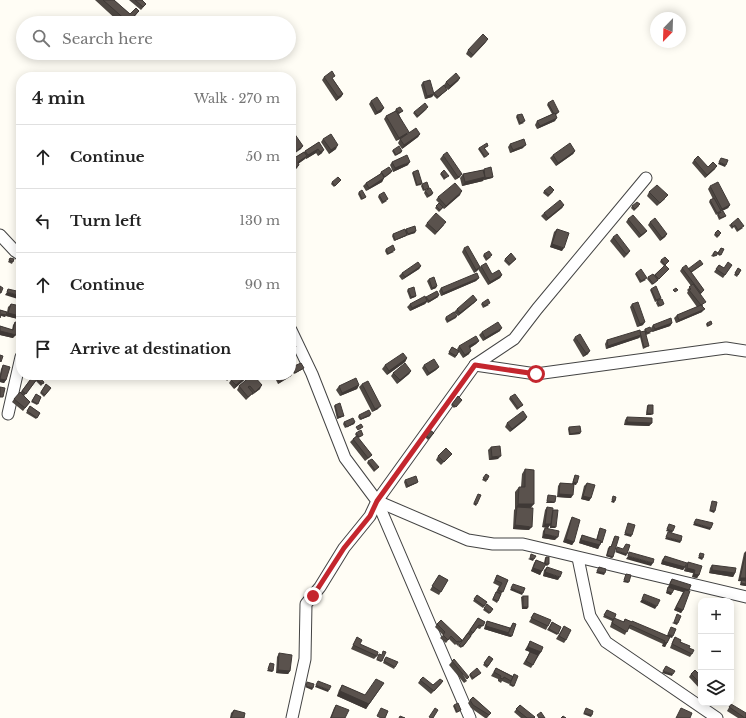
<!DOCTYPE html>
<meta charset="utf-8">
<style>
:root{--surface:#fff;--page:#f2f2f2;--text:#222;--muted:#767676;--line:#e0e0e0}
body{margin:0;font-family:"Libre Baskerville",serif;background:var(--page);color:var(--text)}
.controls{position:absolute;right:12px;bottom:12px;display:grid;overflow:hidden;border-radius:8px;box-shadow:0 2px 10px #0003}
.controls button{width:36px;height:36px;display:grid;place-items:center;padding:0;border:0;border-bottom:1px solid var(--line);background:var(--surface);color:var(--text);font:20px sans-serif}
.compass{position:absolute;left:650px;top:12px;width:36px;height:36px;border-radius:50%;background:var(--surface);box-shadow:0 2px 10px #0003;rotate:203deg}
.stop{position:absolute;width:12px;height:12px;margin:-9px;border:3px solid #c4262e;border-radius:50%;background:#fff}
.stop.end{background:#c4262e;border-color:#fff;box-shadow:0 1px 4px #0008}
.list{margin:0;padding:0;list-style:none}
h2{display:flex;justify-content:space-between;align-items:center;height:52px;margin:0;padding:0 16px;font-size:17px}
h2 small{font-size:13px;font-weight:400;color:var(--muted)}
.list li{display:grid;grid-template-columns:26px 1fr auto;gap:12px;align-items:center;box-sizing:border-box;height:64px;padding:0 16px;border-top:1px solid var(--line)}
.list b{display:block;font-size:15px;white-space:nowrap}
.list em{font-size:13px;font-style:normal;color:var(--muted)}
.icon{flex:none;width:22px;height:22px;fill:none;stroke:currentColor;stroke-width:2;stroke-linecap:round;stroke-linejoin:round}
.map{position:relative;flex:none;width:746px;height:718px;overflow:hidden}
.search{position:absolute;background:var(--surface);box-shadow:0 2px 10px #0003;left:16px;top:16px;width:280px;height:44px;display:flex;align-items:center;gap:10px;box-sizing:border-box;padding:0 14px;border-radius:22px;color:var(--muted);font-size:15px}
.panel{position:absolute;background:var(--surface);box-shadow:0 2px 10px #0003;left:16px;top:72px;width:280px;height:308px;border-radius:16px}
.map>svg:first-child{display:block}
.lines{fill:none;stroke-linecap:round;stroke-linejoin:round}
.minor-casing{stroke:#444;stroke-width:13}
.minor{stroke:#fff;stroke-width:11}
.wall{fill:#4d4742}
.shaded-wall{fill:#3f3936}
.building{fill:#5a524d;stroke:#3f3936}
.route{stroke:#c4262e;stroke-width:5}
</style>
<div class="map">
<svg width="746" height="718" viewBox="0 0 746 718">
<rect width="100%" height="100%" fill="#fffdf5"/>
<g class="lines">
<defs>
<g id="minor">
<polyline points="0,235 15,251 21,255"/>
<polyline points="291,330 312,374 345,458 377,501 370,516 344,548 320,587 306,604 305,659 292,718"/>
<polyline points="475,365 536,374 726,348 746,351"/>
<polyline points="8,414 21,357"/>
<polyline points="377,501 475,365 514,339 537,309 646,178"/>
<polyline points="377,501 468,540 493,544 523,544 746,597"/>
<polyline points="377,501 470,718"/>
<polyline points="578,558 590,616 606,642 717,718"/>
</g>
</defs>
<use href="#minor" class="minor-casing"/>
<use href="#minor" class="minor"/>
</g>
<g class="wall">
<polygon points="95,0 114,0 130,14 139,11 129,23 120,23"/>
<polygon points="129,0 142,0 146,4 141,10"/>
<polygon points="486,42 471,58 466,54 468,50"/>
<polygon points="324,77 333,79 343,94 341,97 336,101 322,80"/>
<polygon points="460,78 458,81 448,90 444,86 447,90 437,99 433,95 444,85 446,82"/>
<polygon points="423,82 434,94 432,97 425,99 421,85"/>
<polygon points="371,101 384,108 381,112 375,115 369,104"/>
<polygon points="548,103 558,113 556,115 555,121 537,129 535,125 537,121 552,114 547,105"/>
<polygon points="396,109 403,111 399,114 407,134 420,134 418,137 402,149 398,143 400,139 402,138 396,141 384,119 386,116 395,111"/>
<polygon points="427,109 417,118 413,113 414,112"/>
<polygon points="517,115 524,123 519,125 516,117"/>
<polygon points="323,139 336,149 329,154 321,142"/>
<polygon points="319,142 322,153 318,156 316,153 306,159 306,158 298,164 297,168 293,171 291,168 291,160 304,152 305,151"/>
<polygon points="510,144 523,148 510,153 508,147"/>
<polygon points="488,146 485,148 487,156 484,158 478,149 479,148"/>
<polygon points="393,150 402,151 401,153 395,156 392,151"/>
<polygon points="575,151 573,154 556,166 550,158 553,155"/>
<polygon points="443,155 460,177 455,180 440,159"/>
<polygon points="694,160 708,167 715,169 705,178 692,163"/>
<polygon points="392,162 408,165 393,172 390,165"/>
<polygon points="484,169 493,177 492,178 484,180 484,179 483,181 462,186 460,178 463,174 483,170"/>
<polygon points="392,171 391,173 384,178 382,182 366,191 363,186 366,183 380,174 381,172"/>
<polygon points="413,172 422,183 421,185 416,186 412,173"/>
<polygon points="441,173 447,177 444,180 440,174"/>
<polygon points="341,180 334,187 331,184 332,182"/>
<polygon points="422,184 429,188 428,189 423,191 421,186"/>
<polygon points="710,186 730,205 728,208 720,212 726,216 725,217 719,220 717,215 718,214 716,215 709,202 710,200 713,199 708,189"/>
<polygon points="425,191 433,193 432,195 427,198 424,193"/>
<polygon points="544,191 553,192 548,197 543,193"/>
<polygon points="359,192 366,197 365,198 361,200 358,194"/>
<polygon points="649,192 665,199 657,206 647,196"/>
<polygon points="379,195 387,201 382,204 378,197"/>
<polygon points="460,195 444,209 443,208 439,212 435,208 439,203 436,200 438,197"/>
<polygon points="564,205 562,208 546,221 541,216 544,213"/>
<polygon points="632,206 639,206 634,211 631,208"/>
<polygon points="628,219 647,231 644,234 639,238 626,222"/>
<polygon points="650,222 667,234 665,237 660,241 648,225"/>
<polygon points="427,223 444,225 435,235 425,226"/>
<polygon points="731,224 743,228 737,232 734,227 732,229 729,225"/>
<polygon points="406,229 415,233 406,235 406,236 394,241 392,236 393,234 405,231"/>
<polygon points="557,229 562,251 550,247 554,232"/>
<polygon points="715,233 720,235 717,238 714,235"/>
<polygon points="613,237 630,251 628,254 624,258 610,241"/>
<polygon points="464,248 480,267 477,271 474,273 462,252"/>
<polygon points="721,248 724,249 720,256 717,254"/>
<polygon points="386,249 394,252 387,255 385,251"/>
<polygon points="715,251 718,253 714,257 711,256"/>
<polygon points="484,254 491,257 486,261 483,256"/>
<polygon points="10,258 14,259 12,264 8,262"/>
<polygon points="505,259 516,259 509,266 504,261"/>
<polygon points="661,260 669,261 665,265 669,269 657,281 652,285 647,279 648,277 654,275 664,266 660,262"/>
<polygon points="703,264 702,265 691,273 704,290 700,295 703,306 702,306 702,312 676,323 674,318 677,315 697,307 687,293 688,291 687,290 691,286 680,271 682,268 688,269"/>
<polygon points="719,265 724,268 732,265 723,278 714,272"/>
<polygon points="421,266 419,269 402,280 399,276 402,273"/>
<polygon points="481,266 492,274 502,275 500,278 488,285 478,269"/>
<polygon points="738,268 741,270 737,277 734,275"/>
<polygon points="636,273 646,280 640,283 635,274"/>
<polygon points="479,278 476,281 441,296 439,291 441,288"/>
<polygon points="429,279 436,288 431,290 427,281"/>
<polygon points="408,289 416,296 415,297 410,299 407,291"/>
<polygon points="651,289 661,298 660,300 655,302 650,290"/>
<polygon points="426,297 438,297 428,303 427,302 425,304 410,311 407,307 410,304"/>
<polygon points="477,300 474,303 458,316 454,312 457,309"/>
<polygon points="657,301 663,305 658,307 656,303"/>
<polygon points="482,303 489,305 483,308 481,304"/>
<polygon points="11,304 18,319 6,316 6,315 5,317 1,316 0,310 7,312 8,307"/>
<polygon points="632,304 643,325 637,327 630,307"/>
<polygon points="457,316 456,318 447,323 445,319 446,317"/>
<polygon points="15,322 13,338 0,335 0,326 12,330 13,325"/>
<polygon points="672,323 670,326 652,332 651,328 653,325"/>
<polygon points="707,323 711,325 707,327 706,324"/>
<polygon points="645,329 651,333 646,335 647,347 643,349 640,337 639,338 606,349 605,344 607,340 645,331 644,330"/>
<polygon points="500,331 483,341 479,335 482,332"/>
<polygon points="575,337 588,354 583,357 573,340"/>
<polygon points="479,341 476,344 470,348 469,354 463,358 459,352 455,358 448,354 452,347 458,350 457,349 459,346"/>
<polygon points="407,358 405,362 387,375 382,369 385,365"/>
<polygon points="3,365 6,380 4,383 0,382 0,374 1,369"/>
<polygon points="424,365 439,367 436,370 427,376 422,368"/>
<polygon points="292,367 303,369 294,374 291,369"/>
<polygon points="411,371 409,374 397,384 391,376 393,373"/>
<polygon points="292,374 291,376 278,384 276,380 277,378"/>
<polygon points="222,375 233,375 227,381"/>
<polygon points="237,375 249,375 234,389 229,383 231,380"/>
<polygon points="252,375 260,389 252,395 252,394 246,400 237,390 239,386"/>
<polygon points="33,376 44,382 41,386 36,381 24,396 30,402 23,411 12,402 14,399 20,393"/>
<polygon points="46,384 51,388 44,397 40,393"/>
<polygon points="362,384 378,409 372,412 359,387"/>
<polygon points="359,385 357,389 340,396 336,390 339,386"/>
<polygon points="36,394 41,397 37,405 31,402"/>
<polygon points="458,396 462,400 454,408 451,405"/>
<polygon points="510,397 523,405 522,406 517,410 509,399"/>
<polygon points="335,405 344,416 342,417 337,419 334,406"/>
<polygon points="648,405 651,415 646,415 647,406"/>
<polygon points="30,406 40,413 36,419 26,413"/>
<polygon points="359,415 370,416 360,420 358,417"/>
<polygon points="527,417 525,420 510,432 505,427 507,423"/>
<polygon points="627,417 652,423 649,426 624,425 625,420"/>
<polygon points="344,422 355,422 354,424 345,428 343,424"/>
<polygon points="569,427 580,434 569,435 568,429"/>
<polygon points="430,430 434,433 428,440 424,436"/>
<polygon points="356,433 362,436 358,438 372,455 369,458 365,461 350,442 356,436 355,434"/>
<polygon points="491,447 498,459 489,460 488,450"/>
<polygon points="452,454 441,465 436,460 438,456"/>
<polygon points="368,461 379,467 374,472 367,463"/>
<polygon points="525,469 531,508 529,530 513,529 514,510 515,509 515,492 519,487 521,487 522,474"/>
<polygon points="486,474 489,476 486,482 482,480"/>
<polygon points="575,475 576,485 574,484 571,498 557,497 558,486 560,483 572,484"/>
<polygon points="405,480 417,483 406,488 404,482"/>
<polygon points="587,483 591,498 589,501 581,499 584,486"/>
<polygon points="547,507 552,511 555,528 550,528 550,525 548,528 542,527 545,510"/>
<polygon points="572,517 574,542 572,545 563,542 570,521"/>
<polygon points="545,528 555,540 542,538 543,531"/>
<polygon points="600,528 601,544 600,544 598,549 579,543 580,539 582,535 596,540 599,530"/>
<polygon points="615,536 613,557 612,558 606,556 608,548 610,546 611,547 614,537"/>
<polygon points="746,551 746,586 740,585 741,581 738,581 744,553"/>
<polygon points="665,556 686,565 688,562 699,575 697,578 692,577 693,573 684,571 685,567 683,570 661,564 662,560"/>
<polygon points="546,557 549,564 547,566 545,565 540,575 531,571 534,563 536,560 544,563 545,558"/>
<polygon points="712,565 735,573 733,577 709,573 710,568"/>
<polygon points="547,567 558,580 543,576 544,570"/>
<polygon points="439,575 448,580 439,595 430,590"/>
<polygon points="497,575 508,580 497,603 492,600 499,586 493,583"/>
<polygon points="672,579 689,590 683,610 681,613 674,610 683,592 673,589 671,595 666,593 670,582"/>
<polygon points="477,595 487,602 483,608 473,601"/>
<polygon points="523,596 528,607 527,609 522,609 521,597"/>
<polygon points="487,604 493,609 489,614 483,610"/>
<polygon points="607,610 614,618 623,622 625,619 670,637 665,647 662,646 663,644 628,628 625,635 610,627 612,621 603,617"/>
<polygon points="534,613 548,626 546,630 529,622"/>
<polygon points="478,618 485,622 480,629 477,628 463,647 462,646 461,648 458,646"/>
<polygon points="487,621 510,628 513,623 511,637 507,636 508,634 507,636 484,629 485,625"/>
<polygon points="552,622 561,627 557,635 547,630"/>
<polygon points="437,624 462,640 458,646 456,644 455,645 449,639 446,643 440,638 443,635 435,627"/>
<polygon points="564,626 566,640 564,643 556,639"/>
<polygon points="357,637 360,644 377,656 374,659 351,649"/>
<polygon points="675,637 689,648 692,654 690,657 670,648 673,640"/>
<polygon points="530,641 541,652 531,668 523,664 530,652 525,650"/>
<polygon points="279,653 290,671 288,674 276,673 277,657"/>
<polygon points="489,656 493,659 487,668 483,665"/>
<polygon points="385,658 395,667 394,669 383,663"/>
<polygon points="454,659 467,681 464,683 449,665"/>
<polygon points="496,668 513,676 514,674 514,686 513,687 509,685 510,683 509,684 502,681 501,683 498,681 498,679 491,676"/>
<polygon points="470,674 480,674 472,680 469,675"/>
<polygon points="691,674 701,676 701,688 700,689 689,677"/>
<polygon points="420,680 433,685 443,681 441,684 431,694 418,683"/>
<polygon points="384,683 366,709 337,696 339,690 342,685 365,695"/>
<polygon points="473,697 491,713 487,718 485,718 471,708 468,703"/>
<polygon points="731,704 745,718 738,718 727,711"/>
<polygon points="336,705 345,718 330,718 334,708"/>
<polygon points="454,705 461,710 460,711 456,713 453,706"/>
<polygon points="520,705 534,718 521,718 514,712"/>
<polygon points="234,710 244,718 230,718 231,713"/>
</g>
<g class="shaded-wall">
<polygon points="139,11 135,16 129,23 128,23"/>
<polygon points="488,39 486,42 471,58 473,55"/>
<polygon points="460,78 458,81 448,90 450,86"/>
<polygon points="343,94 341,97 336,101 338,97"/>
<polygon points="434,94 432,97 425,99 427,96"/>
<polygon points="384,108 381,112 375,115 377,112"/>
<polygon points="557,118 555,121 537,129 540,126"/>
<polygon points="409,132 406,135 396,141 399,138"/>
<polygon points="420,134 418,137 402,149 404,145"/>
<polygon points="338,145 336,149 329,154 331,150"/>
<polygon points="526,145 523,148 510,153 513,150"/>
<polygon points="303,146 301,149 291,156 291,155"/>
<polygon points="318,149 316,153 306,159 308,155"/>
<polygon points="324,150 322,153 318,156 320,152"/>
<polygon points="575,151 573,154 556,166 558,163"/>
<polygon points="307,156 305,159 295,166 298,162"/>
<polygon points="410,162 408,165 393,172 395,168"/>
<polygon points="719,162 726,165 725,167 718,164"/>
<polygon points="299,165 297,168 293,171 295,168"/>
<polygon points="717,166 715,169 705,178 707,175"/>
<polygon points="462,174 460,177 455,180 458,177"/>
<polygon points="485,177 483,181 462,186 465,182"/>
<polygon points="493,177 492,178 484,180 485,178"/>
<polygon points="384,178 382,182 366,191 369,188"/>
<polygon points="462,191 460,195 444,209 446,206"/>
<polygon points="564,205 562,208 546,221 548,218"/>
<polygon points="730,205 728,208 720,212 722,209"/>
<polygon points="416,231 415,233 406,236 408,234"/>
<polygon points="647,231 644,234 639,238 641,235"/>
<polygon points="667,234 665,237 660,241 662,238"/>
<polygon points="407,235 406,236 394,241 395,240"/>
<polygon points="552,244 564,248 562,251 550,247"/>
<polygon points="421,266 419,269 402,280 405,277"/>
<polygon points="480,267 477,271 474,273 476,270"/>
<polygon points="502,275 500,278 488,285 490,282"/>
<polygon points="479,278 476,281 441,296 443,293"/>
<polygon points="437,286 436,288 431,290 432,288"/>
<polygon points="7,292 21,296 21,300 5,295"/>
<polygon points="439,295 438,297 428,303 429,301"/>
<polygon points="416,296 415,297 410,299 411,297"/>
<polygon points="477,300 474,303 458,316 460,313"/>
<polygon points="427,301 425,304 410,311 412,308"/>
<polygon points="705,309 702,312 676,323 679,320"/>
<polygon points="8,313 20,316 18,319 6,316"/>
<polygon points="1,314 6,315 5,317 0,315"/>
<polygon points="645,322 643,325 637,327 640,324"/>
<polygon points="672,323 670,326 652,332 655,329"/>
<polygon points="502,328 500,331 483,341 485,338"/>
<polygon points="0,331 16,335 13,338 0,335"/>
<polygon points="641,335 639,338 606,349 608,346"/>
<polygon points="479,341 476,344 467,350 469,346"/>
<polygon points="471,351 469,354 463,358 465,355"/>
<polygon points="590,351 588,354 583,357 586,353"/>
<polygon points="407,358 405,362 387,375 389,371"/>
<polygon points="439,367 436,370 427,376 429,373"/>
<polygon points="411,371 409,374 397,384 400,380"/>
<polygon points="292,374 291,376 278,384 279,382"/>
<polygon points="248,375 249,375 248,377 234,389 236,385"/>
<polygon points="0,379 6,380 4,383 0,382"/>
<polygon points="262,385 260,389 252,395"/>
<polygon points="359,385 357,389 340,396 342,393"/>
<polygon points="381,406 378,409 372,412 375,409"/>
<polygon points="647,413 653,414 651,415 646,415"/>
<polygon points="371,414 370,416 360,420 361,419"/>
<polygon points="344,416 342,417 337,419 338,417"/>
<polygon points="527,417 525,420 510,432 512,429"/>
<polygon points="355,422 354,424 345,428 347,427"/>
<polygon points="627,422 652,423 649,426 624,425"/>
<polygon points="581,432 580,434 569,435 570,434"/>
<polygon points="501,456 498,459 489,460 492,457"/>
<polygon points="418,482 417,483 406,488 408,486"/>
<polygon points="573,482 577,483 576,485 572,484"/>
<polygon points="559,494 573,495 571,498 557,497"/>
<polygon points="583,496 591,498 589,501 581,499"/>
<polygon points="612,500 615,501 614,503 611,502"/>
<polygon points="547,501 555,502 554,503 546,503"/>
<polygon points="474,503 477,504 476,506 473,504"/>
<polygon points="518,504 534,504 530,509 517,507 515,509"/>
<polygon points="710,510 715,511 714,513 709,511"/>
<polygon points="694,523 711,528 710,530 693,525"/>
<polygon points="545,524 551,524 548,528 542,527"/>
<polygon points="515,525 532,527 529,530 513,529"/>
<polygon points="551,526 556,527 555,528 550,528"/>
<polygon points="667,529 673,531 672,533 666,531"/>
<polygon points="625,533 632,535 631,537 624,535"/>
<polygon points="544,534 558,537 555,540 542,538"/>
<polygon points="666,537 681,541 680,543 665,539"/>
<polygon points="566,539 574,542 572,545 563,542"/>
<polygon points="581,540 600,545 598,549 579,543"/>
<polygon points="616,551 627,554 626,556 615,552"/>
<polygon points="607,555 613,557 612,558 606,556"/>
<polygon points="628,556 653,563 651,566 626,559"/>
<polygon points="699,556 703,558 702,560 698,558"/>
<polygon points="530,558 534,559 533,561 528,559"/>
<polygon points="663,561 685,567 683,570 661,564"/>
<polygon points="533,568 542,571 540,575 531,571"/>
<polygon points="687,568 695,570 693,573 684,571"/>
<polygon points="712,570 735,573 733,577 709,573"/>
<polygon points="597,571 605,573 604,575 596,573"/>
<polygon points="545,572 560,577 558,580 543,576"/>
<polygon points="694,574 699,575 697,578 692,577"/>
<polygon points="740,578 746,578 746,582 738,581"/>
<polygon points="624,580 629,582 628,583 623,582"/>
<polygon points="741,583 746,584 746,586 740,585"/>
<polygon points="670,584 689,590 687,593 685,590 683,592 668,588"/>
<polygon points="511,588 523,593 522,595 510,590"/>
<polygon points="667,591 672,593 671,595 666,593"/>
<polygon points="642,599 657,606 655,609 640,602"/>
<polygon points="523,607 528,607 527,609 522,609"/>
<polygon points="676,607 683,610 681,613 674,610"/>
<polygon points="674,622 678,623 677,625 672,623"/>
<polygon points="486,626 509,633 507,636 484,629"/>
<polygon points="508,634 512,636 511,637 507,636"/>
<polygon points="668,634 673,636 672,638 666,636"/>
<polygon points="664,642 667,643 665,647 662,646"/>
<polygon points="528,647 541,652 538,655 525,650"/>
<polygon points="377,659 382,661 381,662 376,660"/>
<polygon points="268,669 273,671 272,672 267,671"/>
<polygon points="278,670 290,671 288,674 276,673"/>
<polygon points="663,671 673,674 672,676 662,673"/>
<polygon points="316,685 329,690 328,692 315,687"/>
<polygon points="306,686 313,688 312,690 305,687"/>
<polygon points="340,691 369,704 366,709 337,696"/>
<polygon points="584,713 592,715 591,717 583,714"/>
</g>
<g class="building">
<polygon points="103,0 114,0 130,14 136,8 139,11 128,22"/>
<polygon points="135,0 142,0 146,4 143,7"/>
<polygon points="483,34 488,39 473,55 468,50"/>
<polygon points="332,71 335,76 332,78 343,94 338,97 324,77"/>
<polygon points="456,73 460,78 450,86 446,82"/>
<polygon points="430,80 434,94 427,96 423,82"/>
<polygon points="444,85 447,90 438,97 434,93"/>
<polygon points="377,97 384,108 377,112 371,101"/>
<polygon points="553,100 559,112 555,114 555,113 554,114 548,103"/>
<polygon points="425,103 428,107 418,116 414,112"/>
<polygon points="400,107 403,111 399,113 396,109"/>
<polygon points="396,111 409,132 399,138 386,116"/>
<polygon points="555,113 557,118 540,126 537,121"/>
<polygon points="522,114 525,121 520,123 517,115"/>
<polygon points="416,128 420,134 404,145 400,139"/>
<polygon points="294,133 303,146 291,155 291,135"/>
<polygon points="331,134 338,145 331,150 323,139"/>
<polygon points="524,139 526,145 513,150 510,144"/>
<polygon points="319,142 324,150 320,152 318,149 308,155 305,151"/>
<polygon points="487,143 488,146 484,148 489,154 485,157 479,148"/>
<polygon points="570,143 575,151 558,163 553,155"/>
<polygon points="399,146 402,151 396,155 393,150"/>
<polygon points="304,152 307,156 298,162 299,165 295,168 291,161 291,160"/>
<polygon points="447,152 462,174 458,177 443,155"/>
<polygon points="407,155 410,162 395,168 392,162"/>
<polygon points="698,156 708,167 713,162 717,166 707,175 694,160"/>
<polygon points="721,158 728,160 726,165 719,162"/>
<polygon points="389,167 392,171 385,177 381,172"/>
<polygon points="491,167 493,177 485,178 484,169"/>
<polygon points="418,170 422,183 417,185 413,172"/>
<polygon points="444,170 449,176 445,178 441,173"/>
<polygon points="483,170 485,177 465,182 463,174"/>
<polygon points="382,173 384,178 369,188 366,183"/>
<polygon points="338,177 341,180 335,186 332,182"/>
<polygon points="427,182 429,188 424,190 422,184"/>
<polygon points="718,182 730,205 722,209 710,186"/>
<polygon points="455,183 462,191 446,206 438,197"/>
<polygon points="657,185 668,195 660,203 649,192"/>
<polygon points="550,186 554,190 549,195 544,191"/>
<polygon points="430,188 433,193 429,196 425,191"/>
<polygon points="362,190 366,197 362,199 359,192"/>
<polygon points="384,192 388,199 383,202 379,195"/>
<polygon points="714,198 721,211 717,213 710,200"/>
<polygon points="560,200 564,205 548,218 544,213"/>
<polygon points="637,202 640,204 635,209 632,206"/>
<polygon points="439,203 443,207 440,210 436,206"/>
<polygon points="723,211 726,216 720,218 718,214"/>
<polygon points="436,213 446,222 437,232 427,223"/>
<polygon points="633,215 647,231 641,235 628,219"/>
<polygon points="655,218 667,234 662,238 650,222"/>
<polygon points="738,218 744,226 738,230 735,225 733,227 731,224"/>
<polygon points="415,226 416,231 408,234 406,229"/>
<polygon points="405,229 407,235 395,240 393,234"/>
<polygon points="557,229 569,233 564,248 552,244"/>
<polygon points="718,230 721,233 718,236 715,233"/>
<polygon points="617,234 630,251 626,254 613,237"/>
<polygon points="393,245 395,250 388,254 386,249"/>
<polygon points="468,246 480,267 476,270 464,248"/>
<polygon points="721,248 724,249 721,255 718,253"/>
<polygon points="489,251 492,255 487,259 484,254"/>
<polygon points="715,251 718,253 716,256 713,254"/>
<polygon points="511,253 516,259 510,264 505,259"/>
<polygon points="665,257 669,261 665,265 661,260"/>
<polygon points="10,258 14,259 13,262 9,260"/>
<polygon points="700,260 703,264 691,272 688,269"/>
<polygon points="418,262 421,266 405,277 402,273"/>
<polygon points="728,262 732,265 725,275 716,269 719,265 724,268"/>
<polygon points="486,263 492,274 499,270 502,275 490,282 481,266"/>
<polygon points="665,265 669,269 659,279 655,275"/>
<polygon points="686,265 704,290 701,293 682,268"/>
<polygon points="738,268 741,270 738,275 735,273"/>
<polygon points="641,269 647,278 641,281 636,273"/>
<polygon points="477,273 479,278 443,293 441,288"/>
<polygon points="653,274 658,280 653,284 648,277"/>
<polygon points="434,277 437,286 432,288 429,279"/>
<polygon points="693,284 706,302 701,305 689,290 691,289 689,287"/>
<polygon points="0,286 3,288 1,293 0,293"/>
<polygon points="656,286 661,298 656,300 651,289"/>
<polygon points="414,287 416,296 411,297 408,289"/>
<polygon points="676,288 678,290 675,292 673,290"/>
<polygon points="8,289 21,292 21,296 7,292"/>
<polygon points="437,291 439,295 429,301 426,297"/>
<polygon points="473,295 477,300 460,313 457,309"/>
<polygon points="425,296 427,301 412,308 410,304"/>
<polygon points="488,299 490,303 485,306 482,303"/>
<polygon points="662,299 664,304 660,306 657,301"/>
<polygon points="638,302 645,322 640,324 632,304"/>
<polygon points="11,304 21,306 21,313 20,316 8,313"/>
<polygon points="701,305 705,309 679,320 677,315"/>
<polygon points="0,310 7,312 6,315 1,314 0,318"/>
<polygon points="454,312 457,316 448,321 446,317"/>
<polygon points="671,318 672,323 655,329 653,325"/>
<polygon points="711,321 712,324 708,326 707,323"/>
<polygon points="15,322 19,323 16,335 0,331 0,326 13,330"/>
<polygon points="498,322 502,328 485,338 482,332"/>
<polygon points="650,327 652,331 647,333 645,329"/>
<polygon points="640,330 641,335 608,346 607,340"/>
<polygon points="645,331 649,346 644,347 640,332"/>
<polygon points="580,334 590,351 586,353 575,337"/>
<polygon points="476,336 479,341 469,346 471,351 465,355 459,346"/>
<polygon points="291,337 296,347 292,349 291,346"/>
<polygon points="452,347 459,351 456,356 449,352"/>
<polygon points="403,353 407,358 389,371 385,365"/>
<polygon points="0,355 3,356 1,362 0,361"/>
<polygon points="434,359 439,367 429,373 424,365"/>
<polygon points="301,363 304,368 295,373 292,367"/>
<polygon points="405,363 411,371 400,380 393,373"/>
<polygon points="3,365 10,367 6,380 0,379"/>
<polygon points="291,373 292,374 279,382 277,378 282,375 291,375"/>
<polygon points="36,375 44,382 43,384 37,380 37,379 35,377"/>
<polygon points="227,375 233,375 229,378"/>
<polygon points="237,375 248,375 236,385 231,380"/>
<polygon points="252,375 253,375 262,385 255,392 250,386 248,387 253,393 248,397 239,386"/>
<polygon points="33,376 37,379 26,394 22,391"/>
<polygon points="356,378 359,385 342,393 339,386"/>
<polygon points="368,381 381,406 375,409 362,384"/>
<polygon points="46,384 51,388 45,395 41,392"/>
<polygon points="0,387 5,388 3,397 0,397"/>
<polygon points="20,392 30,402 25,408 14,399"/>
<polygon points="36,394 41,397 38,404 32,401"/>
<polygon points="515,394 523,405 518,408 510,397"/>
<polygon points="458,396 462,400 456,407 452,404"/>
<polygon points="340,403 344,416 338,417 335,405"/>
<polygon points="648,405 653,405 653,414 647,413"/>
<polygon points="30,406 40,413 37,418 27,411"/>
<polygon points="369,410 371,414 361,419 359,415"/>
<polygon points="523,411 527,417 512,429 507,423"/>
<polygon points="627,417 652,418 652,423 627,422"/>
<polygon points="353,418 355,422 347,427 344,422"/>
<polygon points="361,424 363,427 358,430 356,427"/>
<polygon points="580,426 581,432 570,434 569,427"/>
<polygon points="361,430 363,435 359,437 356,433"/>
<polygon points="430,430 434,433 429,438 426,435"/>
<polygon points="357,436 372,455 368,458 353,439"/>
<polygon points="500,446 501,456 492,457 491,447"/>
<polygon points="446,448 452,454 444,462 438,456"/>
<polygon points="372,459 379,467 375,470 368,461"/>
<polygon points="525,469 534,470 534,504 518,504 519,487 525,487"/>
<polygon points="486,474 489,476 487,480 483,478"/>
<polygon points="575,475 579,476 577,483 573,482"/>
<polygon points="416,476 418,482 408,486 405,480"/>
<polygon points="560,483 574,484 573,495 559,494"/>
<polygon points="587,483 595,485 591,498 583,496"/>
<polygon points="478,494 481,495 477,504 474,503"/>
<polygon points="548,495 556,496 555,502 547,501"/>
<polygon points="613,496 616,497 615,501 612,500"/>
<polygon points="712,501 717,502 715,511 710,510"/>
<polygon points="517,507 533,508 532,527 515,525"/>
<polygon points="547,507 553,508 551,524 545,524"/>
<polygon points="553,510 558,510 556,527 551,526"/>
<polygon points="572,517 580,520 574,542 566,539"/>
<polygon points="696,519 713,523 711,528 694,523"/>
<polygon points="628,523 635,525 632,535 625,533"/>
<polygon points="669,524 675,526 673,531 667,529"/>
<polygon points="545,528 559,531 558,537 544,534"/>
<polygon points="600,528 606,530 602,543 601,542 601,541 597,540"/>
<polygon points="668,532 682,536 681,541 666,537"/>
<polygon points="582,535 601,541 600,545 581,540"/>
<polygon points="615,536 619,537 613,557 607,555 610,546 611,547"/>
<polygon points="626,544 630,545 627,554 616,551 617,547 623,549"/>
<polygon points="629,552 654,559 653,563 628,556"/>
<polygon points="746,552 746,578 740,578"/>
<polygon points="700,553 704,554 703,558 699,556"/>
<polygon points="531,554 536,556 534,559 530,558"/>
<polygon points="665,556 687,563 685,567 663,561"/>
<polygon points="546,557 549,557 549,564 545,564"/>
<polygon points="536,560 546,564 542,571 533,568"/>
<polygon points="688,562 702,566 699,575 694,574 695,570 687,568"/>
<polygon points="712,565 736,568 735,573 712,570"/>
<polygon points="547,567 562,572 560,577 545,572"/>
<polygon points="599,567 606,569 605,573 597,571"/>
<polygon points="626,574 631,575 629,582 624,580"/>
<polygon points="439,575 448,580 441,592 432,586"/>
<polygon points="497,575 508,580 503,592 498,590 502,583 495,580"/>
<polygon points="672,579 691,585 689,590 670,584"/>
<polygon points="742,580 746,581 746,584 741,583"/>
<polygon points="513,584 525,588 523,593 511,588"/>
<polygon points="668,587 674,589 672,593 667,591"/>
<polygon points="685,590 690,591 683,610 676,607"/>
<polygon points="496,592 501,594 498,601 493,599"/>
<polygon points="644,594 660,600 657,606 642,599"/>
<polygon points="477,595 487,602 484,606 474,599"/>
<rect x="523" y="596" width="5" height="11"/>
<polygon points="487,604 493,609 490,613 484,608"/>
<polygon points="607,610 616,614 614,620 604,615"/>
<polygon points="534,613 551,620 548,626 531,618"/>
<polygon points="677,614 681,616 678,623 674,622"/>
<polygon points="478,618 485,622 483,626 479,625 473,633 470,630"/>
<polygon points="614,618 624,622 625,619 632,622 632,621 670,637 667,643 664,642 665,641 630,625 627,632 612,623"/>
<polygon points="441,620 462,640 460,642 458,641 457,642 451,636 448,640 443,635 445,632 437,624"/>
<polygon points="487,621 510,628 509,633 486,626"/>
<polygon points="552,622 561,627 558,634 549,629"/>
<polygon points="513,623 516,624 512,636 508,634"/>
<polygon points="564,626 571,630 566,640 559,636"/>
<polygon points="671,627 676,629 673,636 668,634"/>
<polygon points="468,633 471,636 464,645 463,645 462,647 459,645"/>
<polygon points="357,637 362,640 360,644 378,652 377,656 353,645"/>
<polygon points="675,637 681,640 680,642 690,646 689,648 694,650 692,654 672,644"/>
<polygon points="530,641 543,647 541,652 528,647"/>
<polygon points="383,651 386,652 382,661 377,659 379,654 382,655"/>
<polygon points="530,652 538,655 533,665 526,661"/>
<polygon points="279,653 292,655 290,671 278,670"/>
<polygon points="489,656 493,659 488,666 484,663"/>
<polygon points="386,657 398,662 395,667 384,661"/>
<polygon points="454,659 469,677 467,679 452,661"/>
<polygon points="270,663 274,664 273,671 268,669"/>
<polygon points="666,666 675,671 673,674 663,671"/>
<polygon points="477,668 481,673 473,678 470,674"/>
<polygon points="496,668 513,677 511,681 504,677 503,679 500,678 501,676 494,672"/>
<polygon points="695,670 701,676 701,684 691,674"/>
<polygon points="514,674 518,676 514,686 510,684"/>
<polygon points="423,677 433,685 440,679 443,681 434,691 420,680"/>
<polygon points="376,679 384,683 369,704 340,691 342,685 365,695"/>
<polygon points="318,681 331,686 329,690 316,685"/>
<polygon points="307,682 314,684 313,688 306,686"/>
<polygon points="473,697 491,713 489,715 473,705 470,700"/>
<polygon points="458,703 461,710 457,712 454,705"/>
<polygon points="731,704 746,713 746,717 745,718 729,707"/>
<polygon points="336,705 349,710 345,718 331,718"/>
<polygon points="520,705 535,717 534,718 527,718 516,709"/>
<polygon points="381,708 388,711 385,718 381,718 377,716"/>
<polygon points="435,708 438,710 433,718 431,718 429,717"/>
<polygon points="586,708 593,711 592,715 584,713"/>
<polygon points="681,708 692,713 690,718 676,718"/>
<polygon points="234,710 245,713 244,718 231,718"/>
<polygon points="541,712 545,718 539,718 537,715"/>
<polygon points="400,716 405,718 399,718"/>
<polygon points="563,716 566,718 561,718"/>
</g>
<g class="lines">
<polyline class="route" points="313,596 344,548 370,516 377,501 475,365 536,374"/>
</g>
</svg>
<div class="controls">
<button>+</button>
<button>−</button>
<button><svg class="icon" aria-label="layers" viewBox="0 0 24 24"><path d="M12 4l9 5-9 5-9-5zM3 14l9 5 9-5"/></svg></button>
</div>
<svg class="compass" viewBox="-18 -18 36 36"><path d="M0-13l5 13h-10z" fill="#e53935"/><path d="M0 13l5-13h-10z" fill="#767676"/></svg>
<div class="stop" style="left:536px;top:374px"></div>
<div class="stop end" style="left:313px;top:596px"></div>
<div class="search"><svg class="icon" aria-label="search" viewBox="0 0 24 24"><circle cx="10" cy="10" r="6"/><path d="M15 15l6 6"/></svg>Search here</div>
<section class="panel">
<h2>4 min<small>Walk · 270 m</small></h2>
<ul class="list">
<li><svg class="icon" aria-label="ahead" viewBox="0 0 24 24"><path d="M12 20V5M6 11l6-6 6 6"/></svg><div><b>Continue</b></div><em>50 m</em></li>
<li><svg class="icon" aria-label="left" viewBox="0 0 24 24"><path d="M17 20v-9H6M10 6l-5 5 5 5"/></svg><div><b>Turn left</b></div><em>130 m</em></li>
<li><svg class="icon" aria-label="ahead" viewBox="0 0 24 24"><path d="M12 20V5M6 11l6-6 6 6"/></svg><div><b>Continue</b></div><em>90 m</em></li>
<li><svg class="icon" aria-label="arrive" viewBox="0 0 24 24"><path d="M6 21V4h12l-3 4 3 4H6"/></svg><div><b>Arrive at destination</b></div></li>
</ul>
</section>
</div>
